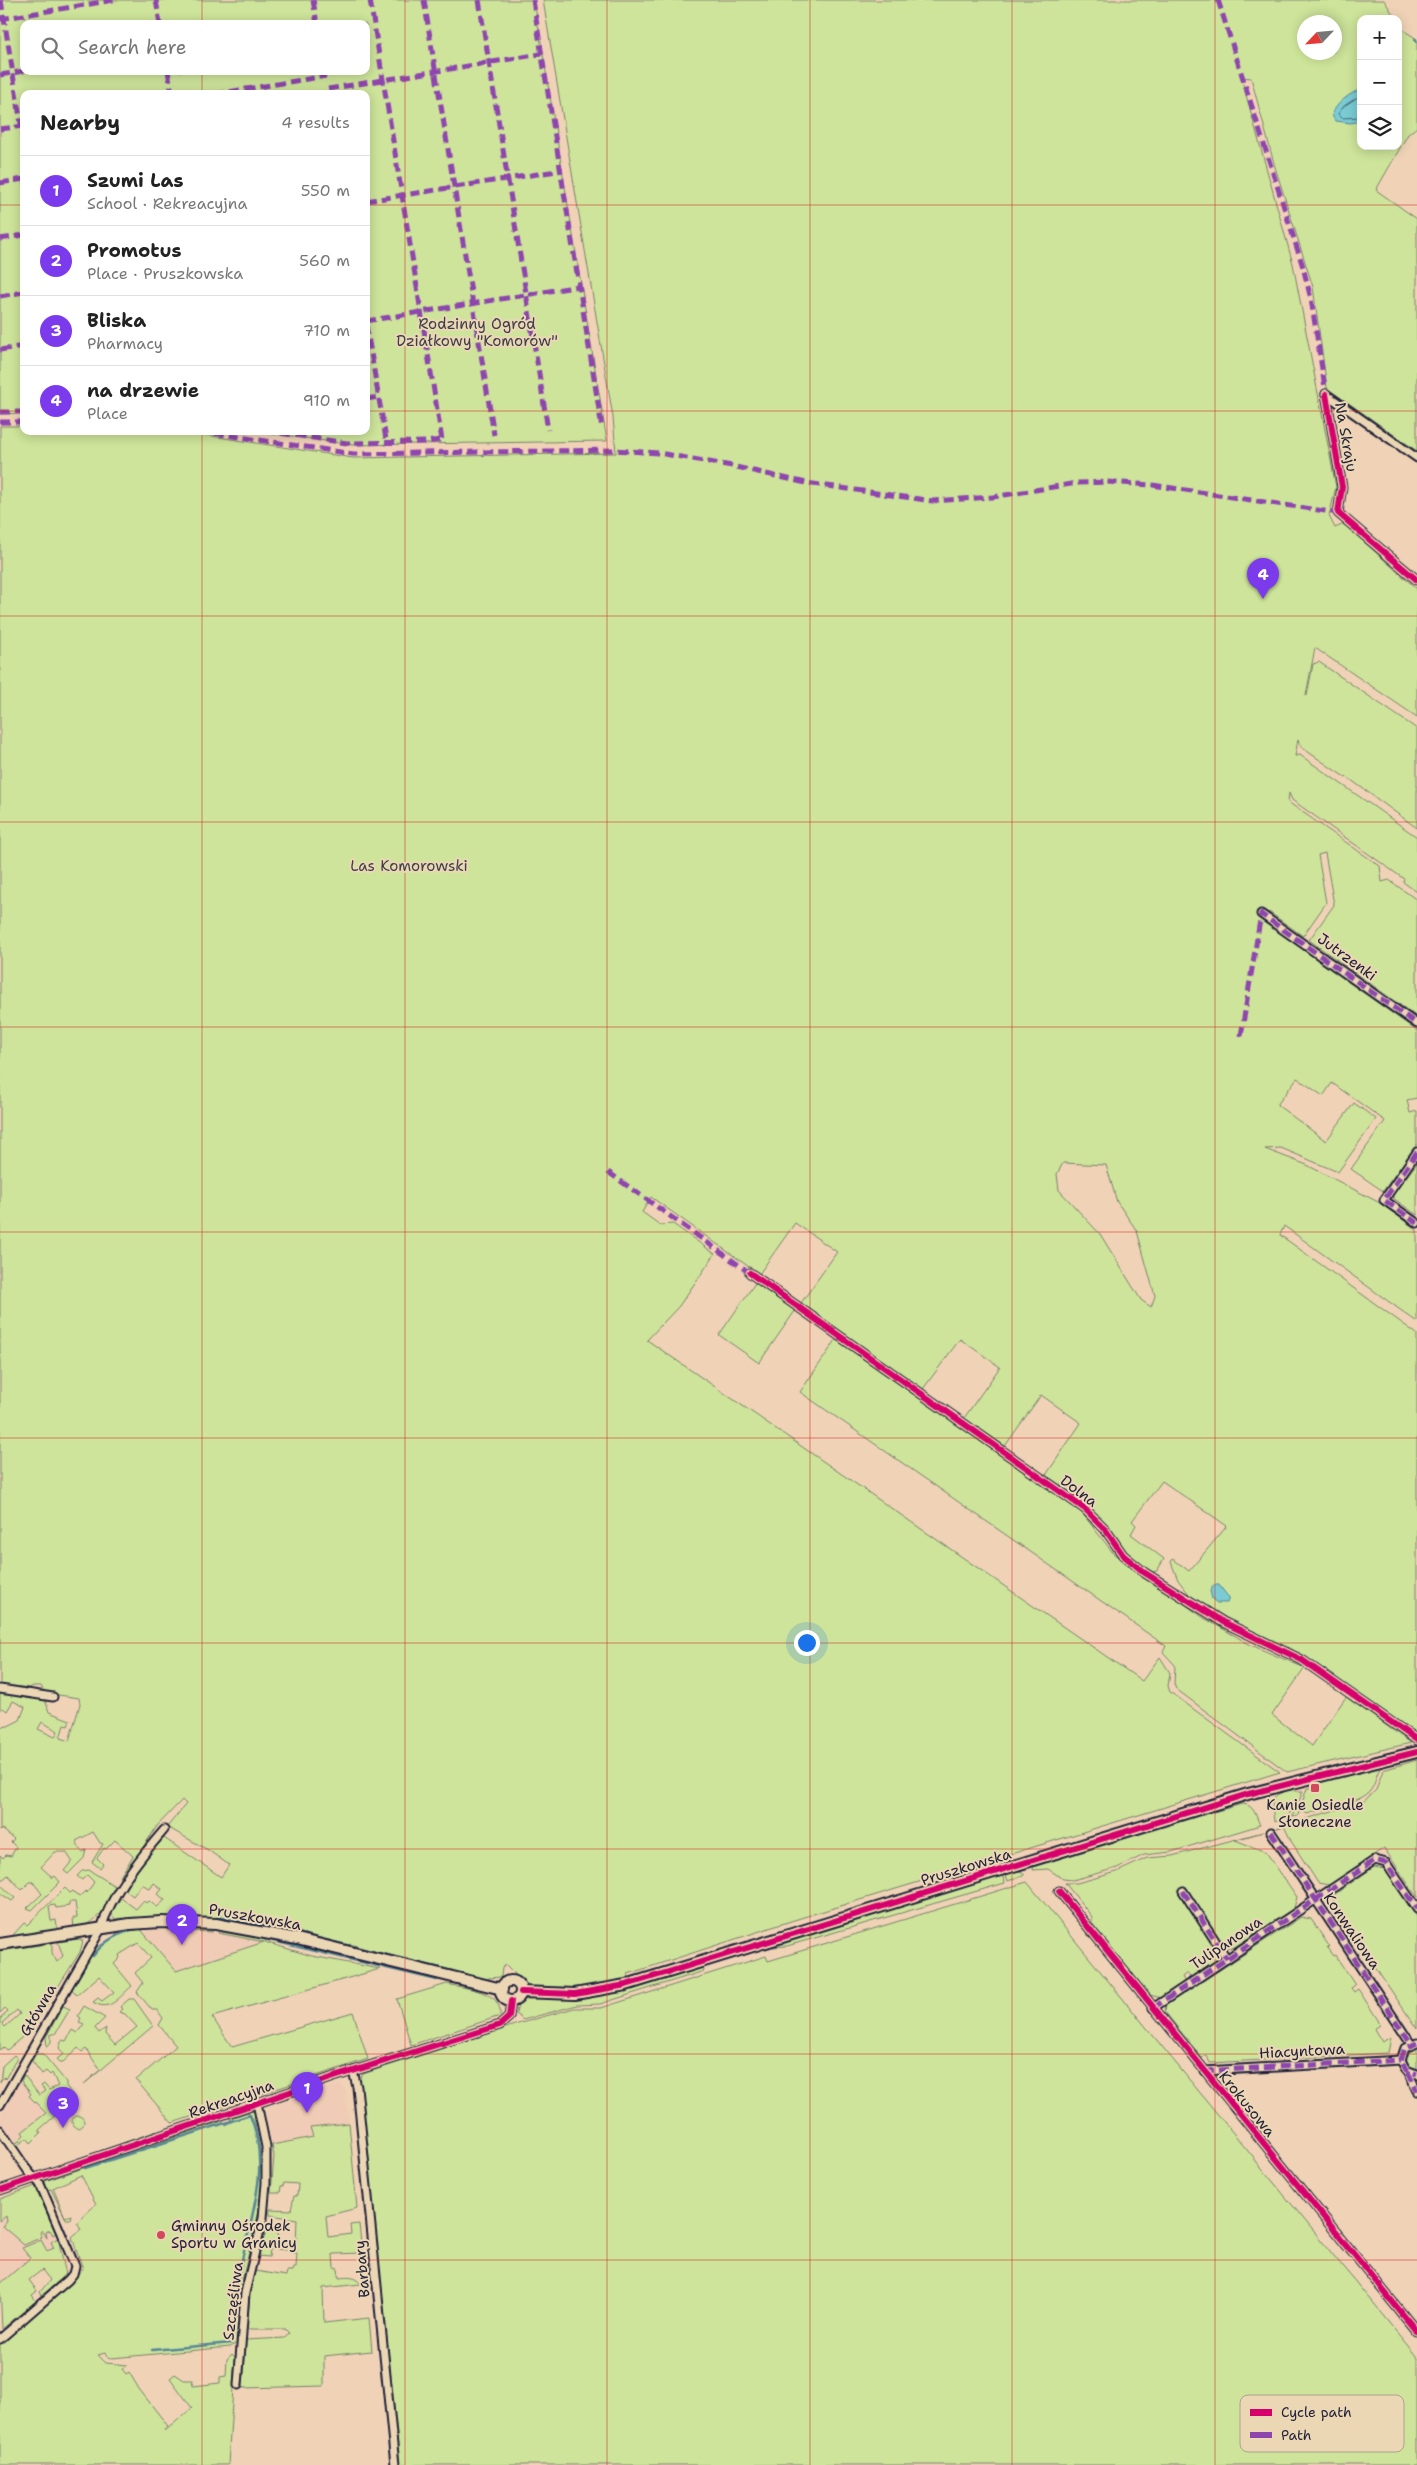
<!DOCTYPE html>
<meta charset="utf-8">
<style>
:root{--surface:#fff;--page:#f2f2f2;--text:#222;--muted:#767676;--line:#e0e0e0;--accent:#7c3aed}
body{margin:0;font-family:"Shantell Sans",sans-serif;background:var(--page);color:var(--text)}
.controls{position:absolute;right:15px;top:15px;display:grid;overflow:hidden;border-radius:10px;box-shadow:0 2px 12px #0003}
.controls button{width:45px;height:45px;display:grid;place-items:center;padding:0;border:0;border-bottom:1px solid var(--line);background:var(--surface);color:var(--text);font:25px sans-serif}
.compass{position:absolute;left:1297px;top:15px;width:45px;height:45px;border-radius:50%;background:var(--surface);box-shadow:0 2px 12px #0003;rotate:244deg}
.you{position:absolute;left:806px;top:1642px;width:18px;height:18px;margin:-12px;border:4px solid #fff;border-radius:50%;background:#1a73e8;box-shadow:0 0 0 8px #1a73e833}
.badge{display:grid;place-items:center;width:32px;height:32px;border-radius:50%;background:var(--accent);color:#fff;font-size:16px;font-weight:700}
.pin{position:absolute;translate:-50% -41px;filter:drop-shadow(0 1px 2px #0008)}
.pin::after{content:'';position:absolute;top:26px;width:18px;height:15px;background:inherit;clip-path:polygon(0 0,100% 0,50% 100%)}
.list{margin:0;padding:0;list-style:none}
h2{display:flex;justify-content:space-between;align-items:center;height:65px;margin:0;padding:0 20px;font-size:21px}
h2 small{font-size:16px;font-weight:400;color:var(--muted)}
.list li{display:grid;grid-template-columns:32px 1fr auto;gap:15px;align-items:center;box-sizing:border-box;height:70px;padding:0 20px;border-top:1px solid var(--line)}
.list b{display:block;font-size:19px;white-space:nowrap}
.list p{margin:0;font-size:16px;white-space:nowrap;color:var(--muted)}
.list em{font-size:16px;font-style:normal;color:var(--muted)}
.icon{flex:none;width:28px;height:28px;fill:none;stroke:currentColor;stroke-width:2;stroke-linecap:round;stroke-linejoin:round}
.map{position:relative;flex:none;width:1417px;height:2465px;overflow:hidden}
.search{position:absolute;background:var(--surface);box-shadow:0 2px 12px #0003;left:20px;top:20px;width:350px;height:55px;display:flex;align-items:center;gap:12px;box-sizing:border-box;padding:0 18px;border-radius:10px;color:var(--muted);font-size:19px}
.panel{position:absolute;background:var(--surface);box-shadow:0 2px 12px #0003;left:20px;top:90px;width:350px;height:345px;border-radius:10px}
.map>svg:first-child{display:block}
.built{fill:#f0cbb5}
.green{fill:#cde49a;stroke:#78836a;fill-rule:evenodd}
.water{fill:#7acbd3;stroke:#578796}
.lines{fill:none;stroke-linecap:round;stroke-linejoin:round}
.shore{stroke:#456678;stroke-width:1}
.stream{stroke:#578796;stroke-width:2.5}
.street-casing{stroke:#22223b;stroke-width:11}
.secondary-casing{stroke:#22223b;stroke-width:14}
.street{stroke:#ecd7b5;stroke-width:7}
.secondary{stroke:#ecd7b5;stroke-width:10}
.quiet{stroke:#8e44ad;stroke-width:5;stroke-dasharray:10 5;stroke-linecap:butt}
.cycleway-casing{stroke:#ecd7b5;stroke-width:9}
.cycleway{stroke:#d6006c;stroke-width:6}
.grid{fill:none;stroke:#d62828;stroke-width:1;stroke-opacity:0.55}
.poi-dot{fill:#d1495b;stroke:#ecd7b5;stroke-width:2}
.labels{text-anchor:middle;stroke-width:4;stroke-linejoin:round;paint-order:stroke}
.park-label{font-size:15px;fill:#3c3f49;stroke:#ecd7b5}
.street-label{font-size:15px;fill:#22223b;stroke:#ecd7b5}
.poi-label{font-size:15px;fill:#22223b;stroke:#ecd7b5}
.key{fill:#ecd7b5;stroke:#afa190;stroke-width:1}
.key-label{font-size:14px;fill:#22223b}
</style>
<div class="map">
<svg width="1417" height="2465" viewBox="0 0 1417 2465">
<rect width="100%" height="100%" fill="#f0d3b6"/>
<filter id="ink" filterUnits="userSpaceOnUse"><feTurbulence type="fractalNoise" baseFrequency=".02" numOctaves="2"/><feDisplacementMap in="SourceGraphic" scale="10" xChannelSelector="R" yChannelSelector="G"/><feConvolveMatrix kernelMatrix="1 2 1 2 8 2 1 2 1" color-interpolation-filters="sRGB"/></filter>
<g filter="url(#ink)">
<g class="built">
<polygon points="167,1930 212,1932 265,1941 176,1971 142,1931"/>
<polygon points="61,1947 63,1956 57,1962 51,1950"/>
<polygon points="22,2080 50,2114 13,2145 0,2125 0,2117"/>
<polygon points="339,2084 345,2088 349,2123 311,2127 313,2137 272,2145 266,2115 270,2106"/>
<polygon points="35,2186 61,2245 0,2298 0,2199"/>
</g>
<g class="green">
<path d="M0 0H534L607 441 353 445 257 431H366V94H24V413L0 414ZM24 24H366V71H24Z"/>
<path d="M543 0H1384L1396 19H1361V146H1398V23L1403 30 1417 39V127L1408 134 1376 190 1417 219V451L1327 388 1313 287 1275 167 1251 78 1241 77 1293 264 1336 487 1329 516 1335 528 1344 524 1417 589V717L1315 648 1306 695 1307 696 1313 664 1319 662 1417 729V828L1347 777 1346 778 1301 747 1298 740 1295 756 1300 755 1417 837V892L1403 882 1404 879 1292 800 1289 793 1288 802 1380 866 1382 882 1389 880 1417 900V1017L1309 940 1334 905 1325 853 1318 855 1326 903 1303 936 1269 912 1264 922 1417 1031V1098L1407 1100 1410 1113 1417 1111V1144L1383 1191 1351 1169 1385 1121 1332 1083 1323 1096 1297 1078 1277 1105 1326 1141 1354 1103 1376 1119 1338 1172 1281 1148 1265 1149 1307 1165 1380 1203 1417 1230V1322L1284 1226 1280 1235 1417 1334V1736L1305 1659 1261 1638 1192 1598 1178 1580 1171 1562 1173 1559 1189 1571 1227 1526 1162 1481 1132 1521 1136 1525 1131 1534 1164 1559 1157 1571 1151 1572 1129 1555 1089 1505 1046 1475 1081 1423 1041 1395 1005 1446 964 1418 1000 1367 960 1339 923 1389 801 1303 837 1252 795 1223 759 1274 651 1197 642 1212 660 1225 673 1224 715 1254 679 1306 647 1340 1142 1681 1160 1657 1170 1673 1168 1686 1170 1692 1280 1772 794 1920 628 1974 629 1979C594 1987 563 1990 528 1987L506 1965 502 1968 501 1977 488 1978 487 1980 448 1973 350 1944 348 1948 223 1920 171 1917 123 1921V1918L115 1919 111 1913 121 1898 136 1909 143 1901 147 1903 149 1901 157 1907 165 1900 158 1894 162 1889 154 1883 150 1889 142 1884 133 1896 125 1890 143 1861 164 1838 221 1877 229 1865 208 1850 167 1827 186 1804 182 1800 158 1825 122 1878H119L133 1856 115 1840 106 1849 104 1848 97 1858 103 1864 100 1868 92 1862 103 1844 100 1843 93 1832 76 1841 82 1852 86 1850 84 1858 68 1874 64 1871 72 1861 66 1852H55L41 1867 53 1878 55 1876 60 1882 32 1910 27 1908 42 1894 33 1882H30L22 1890 8 1875 0 1882V1855L3 1858 6 1855 11 1856 16 1847 11 1842 14 1839 2 1829 0 1831V1727L8 1726 20 1720 25 1707 13 1701 7 1711 3 1708 0 1710V1691L45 1699 49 1712 70 1720 68 1726 64 1725 60 1738 69 1741 80 1704 79 1698 45 1693 41 1686H33L24 1691 0 1686V426H24V431H179L353 458 616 453 613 417ZM1304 22H1334V52H1304ZM1063 1163 1106 1165 1117 1202 1137 1231 1155 1296 1151 1307 1141 1300 1100 1234 1059 1190 1057 1174ZM42 1722 58 1731 55 1737 38 1729Z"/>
<polygon points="1417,1163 1417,1215 1393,1198 1393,1194"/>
<polygon points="755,1283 795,1311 759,1363 719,1335"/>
<polygon points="836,1340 1082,1513 1114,1554 1204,1618 1251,1645 1305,1668 1272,1715 1312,1746 1346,1697 1411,1743 1287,1772 1176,1689 1174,1684 1175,1665 1163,1652 1166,1646 800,1392"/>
<polygon points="1417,1760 1417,1897 1384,1848 1329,1885 1318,1883 1291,1841 1284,1826 1277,1828 1364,1801 1376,1790 1383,1770"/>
<path d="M1382 1766C1375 1773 1377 1783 1370 1791 1361 1803 1323 1809 1307 1814L1303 1811 1299 1812 1298 1816 1291 1817 1303 1800 1307 1788H1318V1784L1335 1776Z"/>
<path d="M1294 1789 1295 1791H1303L1299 1801 1286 1818 1274 1821C1271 1798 1269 1795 1294 1789Z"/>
<path d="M1242 1804C1255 1805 1255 1815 1260 1825L1171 1852 1144 1855 1117 1868 1073 1880 1063 1879 1048 1869 1033 1870 1034 1864 1187 1816 1203 1815Z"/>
<polygon points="1263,1832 1235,1840 1266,1852 1297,1897 1294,1908 1233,1948 1223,1946 1184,1886 1177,1890 1218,1951 1217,1960 1190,1978 1187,1973 1182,1977 1185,1982 1161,1998 1150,1995 1092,1926 1092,1917 1065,1883 1077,1883 1117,1872 1147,1858 1172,1856"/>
<polygon points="1374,1867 1385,1869 1417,1917 1417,2029 1333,1904 1335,1894"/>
<polygon points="1017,1869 1025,1874 1008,1881 1005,1872"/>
<path d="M89 1870 118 1888C106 1908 98 1923 74 1929L73 1918 77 1917 75 1902H69V1906L56 1908 55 1905 49 1906 51 1921 56 1920 58 1931 12 1936 24 1923 27 1925 65 1888 70 1893 73 1891 79 1897 85 1891 87 1893 94 1882 87 1875 82 1880 77 1876 82 1871Z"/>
<polygon points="999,1874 1004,1877 1005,1883 787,1946 773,1947 781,1939"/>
<polygon points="1027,1882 1417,2357 1417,2465 400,2465 360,2080 363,2074 521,2023 574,2008 601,2008 766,1956 768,1961"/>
<polygon points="0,1884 15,1898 12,1901 0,1893"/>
<polygon points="1301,1917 1311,1919 1329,1946 1327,1948 1333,1956 1335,1955 1355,1985 1351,1988 1354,1992 1358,1989 1378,2020 1380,2025 1374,2029 1382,2042 1391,2037 1388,2053 1210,2063 1206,2055 1202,2058 1165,2012 1166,2005"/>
<polygon points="169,1925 211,1927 212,1932 167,1930"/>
<path d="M142 1927V1931L176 1971 264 1942 218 1933 221 1928 266 1936 265 1942 312 1956 380 1969 212 2017 232 2047 353 2012 368 2059 172 2123 136 2080 176 2046 159 2025 163 2018 157 2010H152L137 1992 143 1983 135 1973 151 1958 138 1943 119 1955 120 1958 114 1964 132 1986C119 1997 110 2013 93 2002L98 1998 102 2001 114 1992 99 1976 77 1995 71 1988 90 1954 93 1955 97 1947 109 1941 118 1932 124 1931V1928Z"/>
<path d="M79 1939 83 1941 80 1952 39 2017 31 2024 34 2027 7 2050 4 2047 0 2050V2019L8 2012 5 2008 0 2013V1951L52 1943V1953L57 1962 63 1956 58 1942ZM17 2010 20 2014 5 2027 2 2023Z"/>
<path d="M703 1966 704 1971 600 2004 577 2005 523 2020 516 2014 518 2004C528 1992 555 2000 568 1999 615 1996 658 1980 703 1966Z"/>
<path d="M447 1984C466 1989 503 1990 500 2016L411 2045 397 1999Z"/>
<polygon points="129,1999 134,1999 153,2026 83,2085 100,2070 86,2049 82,2052 78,2048 63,2062 60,2062 57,2059 64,2054 59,2048 62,2040 66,2041 72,2030 77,2033 84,2024 79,2022 81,2018 78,2016 84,2006 105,2018 95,2028 99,2033 106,2028 105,2034 115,2045 137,2027 125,2014 119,2012 122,2009 120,2007"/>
<polygon points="63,2006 70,2009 55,2034 51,2034 51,2042 47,2047 46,2037"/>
<polygon points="1417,2048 1417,2070 1416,2070 1409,2066 1406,2058 1410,2051"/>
<polygon points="36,2054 43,2054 66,2082 66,2086 75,2098 39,2130 41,2133 31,2143 27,2138 17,2146 15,2143 20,2141 19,2140 24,2135 22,2132 46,2113 29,2096 31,2094 21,2081 24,2075 39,2095 45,2091 41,2086 44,2084 49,2090 58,2086 52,2073 50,2075 46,2071 42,2074 32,2061"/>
<polygon points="14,2055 17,2058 5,2079 3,2077 0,2083 2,2066"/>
<path d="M252 2111 256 2115 254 2117C256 2134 262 2153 262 2170 264 2210 248 2248 241 2287L236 2286 235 2288 240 2289 236 2344 230 2347 112 2358 107 2357 105 2353 98 2355 106 2363 127 2365 122 2369 126 2374 129 2372 139 2389 168 2426 164 2429 165 2431 192 2408 170 2378 175 2374 184 2380H192L193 2386 220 2383V2377L226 2376 227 2359 232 2354 235 2357 228 2465H0V2343L83 2269 72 2237 81 2229 77 2222 96 2204 81 2175 53 2188 65 2217 71 2215 70 2219H66L51 2189 46 2190 45 2181 223 2121 225 2125 231 2122 230 2118Z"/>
<circle cx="78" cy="2122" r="6"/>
<path d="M349 2123 357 2208 326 2216 328 2237 351 2234 350 2225 359 2224 362 2253 333 2254 334 2268 338 2269 339 2278C349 2277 354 2276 361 2284L323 2288 324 2323 369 2318 372 2351 324 2356V2386L243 2388 246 2340 285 2338 289 2333 285 2329H247L250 2293 255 2271 286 2276 287 2271H292L293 2268H296L297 2253 289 2252V2250L270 2249 269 2257 259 2256 266 2230 278 2231 277 2243H296L297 2219 270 2215V2209L291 2210 294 2196H297L298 2184 284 2183 283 2186H281L280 2193H271L274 2156 272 2145 313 2137 310 2127Z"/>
<polygon points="157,2131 157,2133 100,2151"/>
<polygon points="35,2186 56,2233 53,2235 50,2230 46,2232 47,2238 42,2230 40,2232 42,2237 24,2245 2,2226 7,2222 6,2216 0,2221 0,2199"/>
<polygon points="58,2238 66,2275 42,2295 40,2292 50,2280 42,2270 29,2280 37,2291 32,2295 36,2301 2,2329 0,2284 30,2258 22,2248 41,2240 47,2251 54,2248 51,2242"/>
</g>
<g class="water">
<path d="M1361 89V121L1351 123 1335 121 1332 115C1336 103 1349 94 1361 89Z"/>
<polygon points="1214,1585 1219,1585 1229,1598 1227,1603 1217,1603 1212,1599 1210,1591"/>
</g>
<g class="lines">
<polyline class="shore" points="1361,95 1344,106 1338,114 1342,118 1361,117"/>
<g class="stream">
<polyline points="1415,39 1417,42"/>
<polyline points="218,1917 285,1930 452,1971"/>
<polyline points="169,1928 208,1929"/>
<polyline points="221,1930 231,1932"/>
<polyline points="244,1934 437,1980"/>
<path d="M93 1956C105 1939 121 1932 141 1928"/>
<path d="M85 2168 250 2115C274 2173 245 2229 237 2286"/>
<polyline points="152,2350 232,2343 237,2289"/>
</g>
<defs>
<g id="street">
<polyline points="1326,394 1342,487 1338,513 1417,580"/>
<polyline points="1326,394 1417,458"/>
<polyline points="1261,914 1417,1024"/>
<polyline points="1417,1152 1384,1200 1417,1223"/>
<polyline points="750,1273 1085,1509 1105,1529 1123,1555 1145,1573 1223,1622 1302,1660 1417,1740"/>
<polyline points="0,1689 53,1697"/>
<polyline points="1271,1832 1411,2044"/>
<polyline points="1059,1891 1417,2332"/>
<polyline points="1183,1891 1227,1959"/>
<polyline points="1153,2008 1375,1860 1386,1863 1417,1909"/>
<polyline points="1417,2043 1405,2048 1401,2060 1406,2070 1417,2074"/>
<polyline points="353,2071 357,2087 395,2465"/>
<polyline points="1204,2071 1401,2060"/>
<polyline points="1408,2072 1417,2091"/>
<path d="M0 2105 101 1929C112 1892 139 1859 164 1830"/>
<polyline points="0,2130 28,2171 40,2184 75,2266 73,2274 68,2280 0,2339"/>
<polyline points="0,2190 334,2077 500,2025 509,2017 511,2001"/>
<polyline points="238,2385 245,2293 263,2218 266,2183 266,2147 257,2103"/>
</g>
<g id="secondary">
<polyline points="0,1944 130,1924 161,1922 216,1924 297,1939 502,1989"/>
<circle cx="511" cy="1991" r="10"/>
<polyline points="521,1992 575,1994 626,1985 1248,1794 1417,1752"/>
</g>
</defs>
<use href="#street" class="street-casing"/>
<use href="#secondary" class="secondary-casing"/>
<use href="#street" class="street"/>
<use href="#secondary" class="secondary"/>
<g class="quiet">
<polyline points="1,0 24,142"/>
<polyline points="156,0 160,24"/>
<polyline points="313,0 317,24"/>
<polyline points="370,0 442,440"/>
<polyline points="424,0 494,435"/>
<polyline points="479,0 548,430"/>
<polyline points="533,0 602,428"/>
<polyline points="1218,0 1303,267 1311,299 1326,394"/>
<polyline points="0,19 114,0"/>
<polyline points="168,71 172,94"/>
<polyline points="0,75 24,71"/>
<polyline points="328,89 541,54"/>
<polyline points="215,94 326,76"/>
<polyline points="0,129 24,126"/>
<polyline points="0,183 24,179"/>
<polyline points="366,201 563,170"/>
<polyline points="0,239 24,235"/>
<polyline points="0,296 24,292"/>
<polyline points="366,321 580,286"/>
<polyline points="366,325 387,445"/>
<polyline points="0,350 24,346"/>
<polyline points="366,399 379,397"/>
<polyline points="0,412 24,412"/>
<polyline points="0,422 24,422"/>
<polyline points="200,431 353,454 615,450 659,453 732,466 806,483 933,501 993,497 1077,483 1107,482 1152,485 1338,513"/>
<polyline points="266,431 347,443 427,442 440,440"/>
<polyline points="1241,1036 1261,914 1417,1024"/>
<polyline points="1417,1152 1384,1200 1417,1223"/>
<polyline points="608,1172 750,1273"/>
<polyline points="1271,1832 1411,2044"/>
<polyline points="1183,1891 1227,1959"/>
<polyline points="1153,2008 1375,1860 1386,1863 1417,1909"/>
<polyline points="1417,2043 1405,2048 1401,2060 1406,2070 1417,2074"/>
<polyline points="1204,2071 1401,2060"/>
<polyline points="1408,2072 1417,2091"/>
</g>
<defs>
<g id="cycleway">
<polyline points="1326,394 1342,487 1338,513 1417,580"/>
<polyline points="750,1273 1085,1509 1105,1529 1123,1555 1145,1573 1223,1622 1302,1660 1417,1740"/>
<polyline points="1059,1891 1417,2332"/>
<polyline points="521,1992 575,1994 626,1985 1248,1794 1417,1752"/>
<polyline points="0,2190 334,2077 500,2025 509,2017 511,2001"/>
</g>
</defs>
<use href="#cycleway" class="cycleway-casing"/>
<use href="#cycleway" class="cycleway"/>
</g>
</g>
<path class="grid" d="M202 0V24M405 0V2465M607 0V2465M810 0V2465M1012 0V2465M1215 0V2465M202 71V94M0 205H24M366 205H1417M0 411H24M366 411H1417M202 431V2465M0 616H1417M0 822H1417M0 1027H1417M0 1232H1417M0 1438H1417M0 1643H1417M0 1849H1417M0 2054H1417M0 2260H1417"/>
<g class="poi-dot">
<rect x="1310" y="1783" width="10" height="10" rx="2.5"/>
<circle cx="161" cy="2235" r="5"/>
</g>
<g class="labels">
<g class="park-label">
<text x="477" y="329">Rodzinny Ogród<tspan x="477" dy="17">Działkowy "Komorów"</tspan></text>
<text x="409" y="871">Las Komorowski</text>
</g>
<g class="street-label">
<text transform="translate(1346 437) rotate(80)" y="5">Na Skraju</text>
<text transform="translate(1347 957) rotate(36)" y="5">Jutrzenki</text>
<text transform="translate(1079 1491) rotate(37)" y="5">Dolna</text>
<text transform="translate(966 1867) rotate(-17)" y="5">Pruszkowska</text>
<text transform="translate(255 1917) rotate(10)" y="5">Pruszkowska</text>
<text transform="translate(1352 1931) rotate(56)" y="5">Konwaliowa</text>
<text transform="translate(1226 1943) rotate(-34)" y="5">Tulipanowa</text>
<text transform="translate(38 2010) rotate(-60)" y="5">Główna</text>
<text transform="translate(1302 2051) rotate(-3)" y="5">Hiacyntowa</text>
<text transform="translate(231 2099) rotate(-19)" y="5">Rekreacyjna</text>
<text transform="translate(1247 2104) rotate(51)" y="5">Krokusowa</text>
<text transform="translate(362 2269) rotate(-95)" y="5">Barbary</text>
<text transform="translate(233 2301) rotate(-83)" y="5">Szczęśliwa</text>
</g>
<g class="poi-label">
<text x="1315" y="1810">Kanie Osiedle<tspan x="1315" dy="17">Słoneczne</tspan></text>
<text x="171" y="2231" text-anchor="start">Gminny Ośrodek<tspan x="171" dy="17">Sportu w Granicy</tspan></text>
</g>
</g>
<rect x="1240" y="2395" width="164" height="57" rx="8" class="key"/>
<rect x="1250" y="2409" width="22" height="7" fill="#d6006c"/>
<rect x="1250" y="2432" width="22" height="6" fill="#8e44ad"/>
<g class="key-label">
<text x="1281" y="2417">Cycle path</text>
<text x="1281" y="2440">Path</text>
</g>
</svg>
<div class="controls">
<button>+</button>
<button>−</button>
<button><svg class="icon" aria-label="layers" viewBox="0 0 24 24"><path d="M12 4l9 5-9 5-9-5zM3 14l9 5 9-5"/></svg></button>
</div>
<svg class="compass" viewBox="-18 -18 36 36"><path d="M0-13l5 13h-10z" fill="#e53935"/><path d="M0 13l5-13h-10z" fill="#767676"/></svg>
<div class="you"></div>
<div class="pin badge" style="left:307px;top:2113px">1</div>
<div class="pin badge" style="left:182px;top:1945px">2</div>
<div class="pin badge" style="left:63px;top:2128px">3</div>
<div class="pin badge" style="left:1263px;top:599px">4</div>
<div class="search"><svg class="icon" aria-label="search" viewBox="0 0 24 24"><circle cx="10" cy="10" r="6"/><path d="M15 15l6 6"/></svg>Search here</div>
<section class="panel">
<h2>Nearby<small>4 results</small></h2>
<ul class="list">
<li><span class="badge">1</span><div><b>Szumi Las</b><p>School · Rekreacyjna</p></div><em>550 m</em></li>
<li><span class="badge">2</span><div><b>Promotus</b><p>Place · Pruszkowska</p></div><em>560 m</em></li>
<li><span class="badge">3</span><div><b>Bliska</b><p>Pharmacy</p></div><em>710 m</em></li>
<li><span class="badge">4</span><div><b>na drzewie</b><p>Place</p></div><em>910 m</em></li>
</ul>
</section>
</div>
